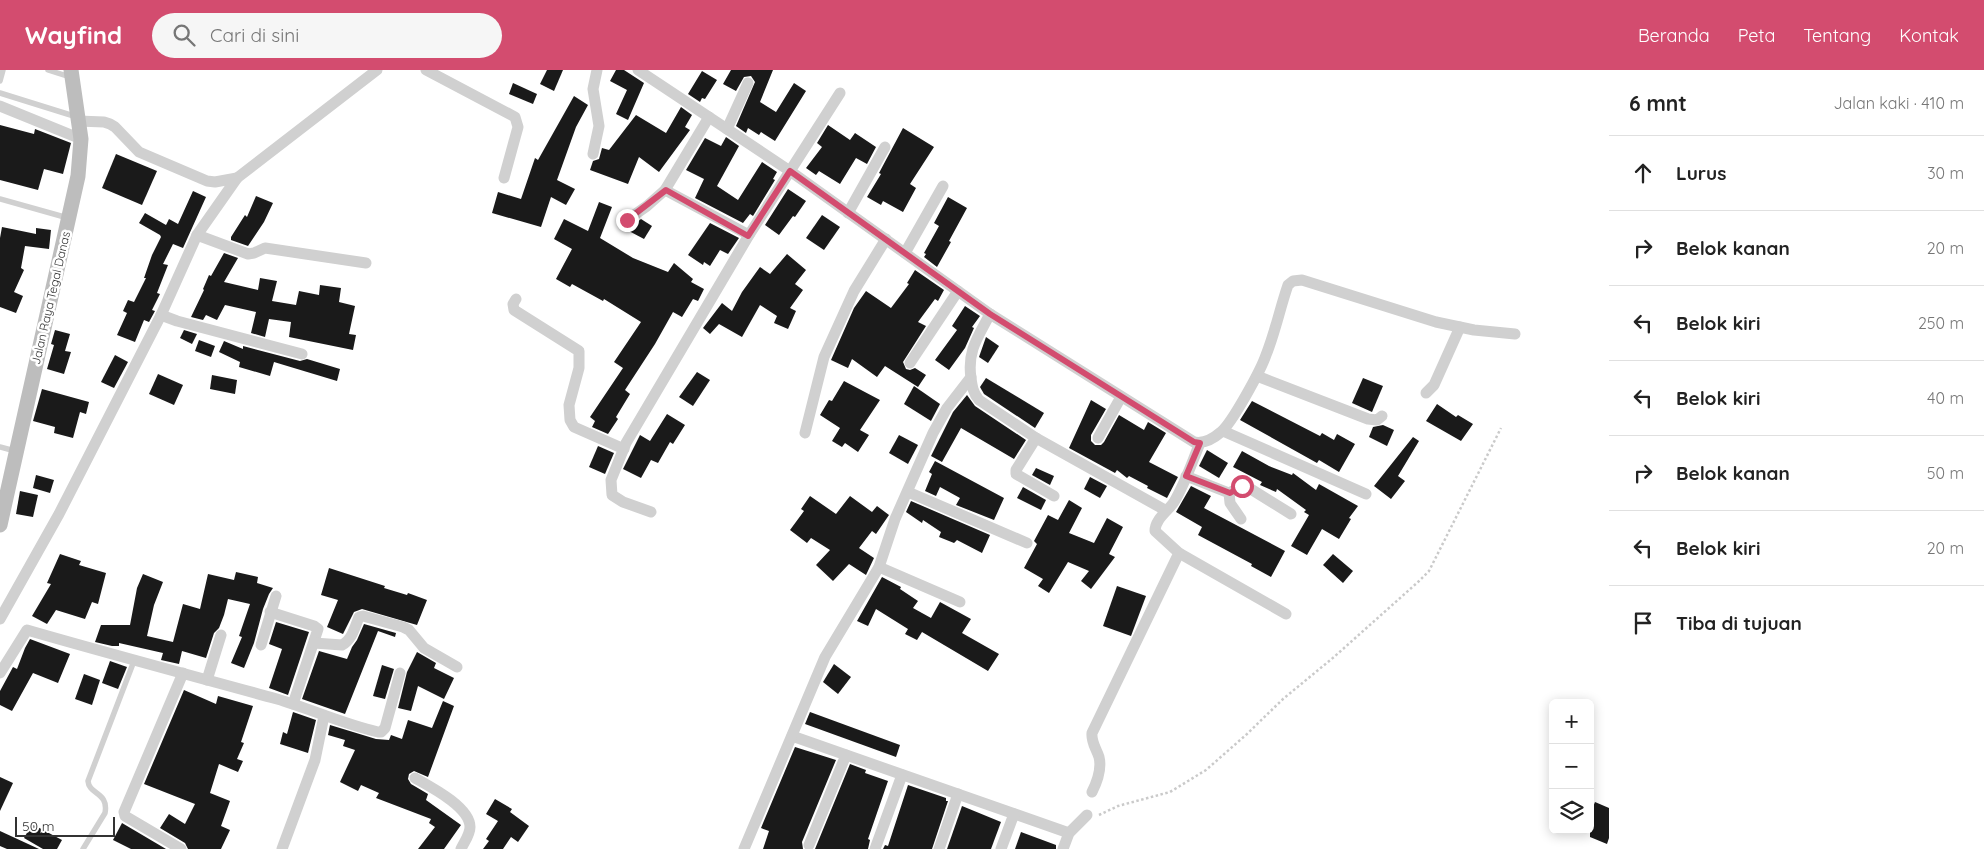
<!DOCTYPE html>
<html lang="id">
<meta charset="utf-8">
<style>
:root{--surface:#fff;--page:#f6f6f6;--text:#222;--muted:#767676;--line:#e0e0e0;--accent:#d34c6f}
body{margin:0;font-family:Quicksand,sans-serif;background:var(--page);color:var(--text)}
.controls{position:absolute;right:15px;bottom:15px;display:grid;overflow:hidden;border-radius:8px;box-shadow:0 2px 12px #0003}
.controls button{width:45px;height:45px;display:grid;place-items:center;padding:0;border:0;border-bottom:1px solid var(--line);background:var(--surface);color:var(--text);font:25px sans-serif}
.scale{position:absolute;left:15px;bottom:12px;width:100px;box-sizing:border-box;padding-left:5px;border:2px solid #333;border-top:0;font-size:14px;line-height:18px;white-space:nowrap;color:#333;-webkit-text-stroke:4px #fff;paint-order:stroke}
.stop{position:absolute;width:15px;height:15px;margin:-11px;border:4px solid #d34c6f;border-radius:50%;background:#fff}
.stop.end{background:#d34c6f;border-color:#fff;box-shadow:0 1px 5px #0008}
.list{margin:0;padding:0;list-style:none}
h2{display:flex;justify-content:space-between;align-items:center;height:65px;margin:0;padding:0 20px;font-size:21px}
h2 small{font-size:16px;font-weight:400;color:var(--muted)}
.list li{display:grid;grid-template-columns:32px 1fr auto;gap:15px;align-items:center;box-sizing:border-box;height:75px;padding:0 20px;border-top:1px solid var(--line)}
.list b{display:block;font-size:19px;white-space:nowrap}
.list em{font-size:16px;font-style:normal;color:var(--muted)}
.icon{flex:none;width:28px;height:28px;fill:none;stroke:currentColor;stroke-width:2;stroke-linecap:round;stroke-linejoin:round}
.map{position:relative;flex:none;width:1609px;height:779px;overflow:hidden}
header{display:flex;align-items:center;gap:30px;box-sizing:border-box;height:70px;padding:0 25px;background:var(--accent);color:#fff}
header strong{font-size:24px}
nav{display:flex;gap:28px;margin-inline-start:auto;font-size:18px}
.search{width:350px;height:45px;background:var(--page);display:flex;align-items:center;gap:12px;box-sizing:border-box;padding:0 18px;border-radius:28px;color:var(--muted);font-size:19px}
main{display:flex}
aside{flex:1;background:var(--surface)}
.map>svg:first-child{display:block}
.building{fill:#1a1a1a}
.lines{fill:none;stroke-linecap:round;stroke-linejoin:round}
.path{stroke:#cacaca;stroke-width:2.5;stroke-dasharray:2.5 2.5;stroke-linecap:butt}
.lane{stroke:#d0d0d0;stroke-width:5.5}
.street{stroke:#d0d0d0;stroke-width:11}
.secondary{stroke:#bdbdbd;stroke-width:15}
.route{stroke:#d34c6f;stroke-width:6}
.labels{text-anchor:middle;stroke-width:5;stroke-linejoin:round;paint-order:stroke}
.street-label{font-size:12px;fill:#333;stroke:#fff}
</style>
<header>
<strong>Wayfind</strong>
<div class="search"><svg class="icon" aria-label="search" viewBox="0 0 24 24"><circle cx="10" cy="10" r="6"/><path d="M15 15l6 6"/></svg>Cari di sini</div>
<nav><a>Beranda</a><a>Peta</a><a>Tentang</a><a>Kontak</a></nav>
</header>
<main>
<div class="map">
<svg width="1609" height="779" viewBox="0 0 1609 779">
<rect width="100%" height="100%" fill="#fff"/>
<g class="building">
<polygon points="547,0 563,0 554,21 540,14"/>
<polygon points="616,0 624,0 644,13 628,50 616,44 627,20 610,11"/>
<polygon points="731,0 773,0 760,32 776,42 794,13 806,21 775,71 761,62 759,65 748,58 746,63 736,56 755,12 751,6 744,7 736,21 723,14"/>
<polygon points="702,1 717,10 705,29 702,28 700,32 688,24"/>
<polygon points="513,13 537,24 533,34 509,24"/>
<polygon points="574,26 588,35 576,57 557,110 575,119 566,135 551,127 541,157 492,143 498,122 521,129 535,88 538,90"/>
<polygon points="681,37 692,45 685,57 690,60 659,102 639,87 628,114 590,100 593,91 599,89 602,78 609,80 636,45 666,63"/>
<polygon points="0,55 34,64 35,59 71,73 63,104 44,99 38,120 0,110"/>
<polygon points="828,55 850,70 855,63 876,77 867,94 856,88 840,114 819,101 816,105 806,98 822,77 817,73"/>
<polygon points="903,58 934,77 910,114 916,118 903,142 883,131 881,135 867,127 881,104 879,103"/>
<polygon points="726,67 739,76 717,116 738,130 762,92 777,102 773,109 775,110 753,146 750,144 743,153 695,128 704,109 686,100 705,68 721,76"/>
<polygon points="116,84 157,101 142,135 102,118"/>
<polygon points="788,119 806,131 795,147 793,146 779,165 765,155"/>
<polygon points="193,121 206,127 183,178 173,174 163,194 168,195 157,223 160,224 152,240 155,241 149,252 144,250 135,272 117,265 127,243 123,241 128,230 134,232 146,208 144,208 152,185 161,167 160,165 139,153 145,143 166,155 169,149 178,154"/>
<polygon points="256,126 273,133 264,152 248,176 231,170 231,167 245,145 247,147"/>
<polygon points="948,127 967,138 949,171 951,172 937,197 924,187 926,184 924,183 939,156 934,153"/>
<polygon points="599,132 612,137 600,168 633,188 668,202 674,193 693,209 691,212 704,219 698,231 693,229 682,247 673,242 655,274 625,320 630,324 616,347 618,349 608,364 592,357 595,351 590,347 623,298 614,292 641,252 604,229 603,231 572,214 570,217 556,209 572,179 554,169 564,149 588,161"/>
<polygon points="822,145 840,157 824,180 806,168"/>
<polygon points="641,149 652,156 644,169 627,160"/>
<polygon points="710,153 739,168 728,184 720,180 710,196 704,192 703,195 688,185"/>
<polygon points="2,157 36,164 36,158 51,160 49,179 25,176 21,198 24,200 14,222 23,226 16,243 0,237 0,168"/>
<polygon points="224,183 238,188 224,212 258,220 260,208 277,211 272,231 296,235 299,221 319,225 320,215 341,218 339,232 355,236 349,264 356,265 353,280 289,267 291,252 269,249 265,267 251,263 256,242 225,235 217,250 206,245 203,250 191,247 204,220 203,219 209,205 211,206"/>
<polygon points="787,184 806,200 795,214 803,220 790,238 796,241 788,259 774,253 777,246 760,235 742,267 719,254 710,264 703,258 722,233 732,241 742,222 760,197 770,204"/>
<polygon points="915,200 944,220 938,231 935,229 918,252 926,256 903,292 906,299 910,300 915,298 926,305 918,317 885,296 877,307 852,289 848,298 831,290 854,238 866,221 891,238 909,214 907,213"/>
<polygon points="965,236 980,246 972,257 974,258 965,278 949,300 935,290 957,260 952,256"/>
<polygon points="55,260 70,264 65,281 71,282 64,304 47,299 54,275 51,274"/>
<polygon points="184,260 197,264 192,274 180,268"/>
<polygon points="986,267 999,276 988,293 979,287"/>
<polygon points="199,270 215,276 211,287 195,281"/>
<polygon points="224,271 243,279 243,276 300,291 307,289 340,299 337,311 274,292 270,306 239,297 240,292 219,282"/>
<polygon points="115,285 128,292 114,318 101,312"/>
<polygon points="697,302 710,310 693,336 679,327"/>
<polygon points="158,304 183,315 174,335 149,324"/>
<polygon points="212,305 237,310 235,324 210,319"/>
<polygon points="986,308 1044,343 1035,358 984,324 980,317"/>
<polygon points="1363,308 1383,316 1372,342 1352,333"/>
<polygon points="844,311 880,330 860,360 869,365 858,382 845,373 842,377 832,371 840,358 820,345 829,330 832,331"/>
<polygon points="914,316 940,334 931,351 904,334"/>
<polygon points="42,319 89,332 86,344 80,342 73,368 54,363 55,357 33,351"/>
<polygon points="967,325 975,336 1026,370 1014,389 961,358 942,392 931,386 953,342"/>
<polygon points="1091,330 1106,339 1091,365 1091,371 1095,375 1101,375 1104,372 1119,345 1144,360 1148,352 1166,363 1149,392 1178,407 1167,428 1147,418 1148,416 1129,406 1127,408 1117,400 1115,403 1069,378"/>
<polygon points="1252,331 1320,366 1322,363 1334,370 1337,364 1355,374 1339,402 1319,390 1317,393 1240,350"/>
<polygon points="1437,334 1456,347 1458,345 1473,354 1461,371 1426,351"/>
<polygon points="667,344 685,355 673,374 670,372 658,393 651,390 641,408 623,399 640,365 650,371"/>
<polygon points="1383,355 1394,360 1387,376 1369,367 1373,357"/>
<polygon points="899,365 918,375 908,394 889,383"/>
<polygon points="1413,367 1419,371 1398,406 1405,411 1391,429 1374,416"/>
<polygon points="598,376 614,383 605,404 589,397"/>
<polygon points="1207,380 1228,393 1219,408 1199,396"/>
<polygon points="1242,381 1269,396 1292,405 1293,403 1316,420 1319,414 1358,436 1349,448 1351,449 1339,469 1322,459 1307,485 1291,476 1309,445 1304,442 1306,440 1277,419 1276,422 1260,415 1262,412 1233,397"/>
<polygon points="935,391 1004,428 994,450 956,435 960,428 940,417 936,426 925,421 932,404 929,402"/>
<polygon points="1036,398 1054,406 1050,415 1032,405"/>
<polygon points="36,405 54,410 50,423 33,418"/>
<polygon points="1090,407 1107,416 1100,428 1084,419"/>
<polygon points="1191,416 1211,426 1204,438 1285,481 1271,507 1251,496 1252,494 1198,465 1202,457 1176,442"/>
<polygon points="1023,417 1046,430 1041,440 1017,428"/>
<polygon points="20,421 38,425 33,447 16,444"/>
<polygon points="810,426 836,444 850,426 872,442 877,436 889,445 876,464 872,461 859,478 874,488 866,505 849,494 833,511 816,495 830,480 811,468 807,473 790,460 804,441 801,439"/>
<polygon points="1069,430 1082,438 1069,463 1094,473 1107,448 1123,457 1109,484 1115,487 1091,519 1081,511 1089,501 1068,492 1049,523 1038,516 1043,509 1024,498 1037,474 1034,471 1048,445 1058,450"/>
<polygon points="911,431 990,465 982,483 957,470 954,473 939,467 941,462 923,450 922,453 906,442"/>
<polygon points="60,484 81,491 79,495 106,503 98,534 92,532 85,549 56,540 47,554 32,546 51,514 47,513"/>
<polygon points="1333,484 1353,501 1343,513 1323,495"/>
<polygon points="329,498 385,516 384,518 407,525 408,523 427,530 417,555 362,539 354,542 343,564 327,557 338,530 321,525"/>
<polygon points="236,502 258,507 257,513 273,518 269,524 263,539 254,573 244,598 231,593 242,567 239,566 250,534 228,529 224,545 219,558 214,563 206,588 182,581 179,594 161,590 163,583 119,573 119,576 112,576 95,572 101,555 130,555 137,518 143,504 163,512 154,535 147,566 173,572 183,534 200,539 208,504 234,510"/>
<polygon points="882,507 901,517 900,519 918,531 913,538 931,548 940,532 971,549 962,563 999,584 988,601 922,562 917,570 905,564 908,559 876,539 868,556 857,551"/>
<polygon points="1117,516 1146,526 1131,566 1103,556"/>
<polygon points="276,552 309,562 288,625 269,618 282,579 269,574"/>
<polygon points="364,554 396,563 395,567 378,561 345,644 302,629 319,581 347,589 352,577 357,570"/>
<polygon points="30,569 70,584 58,613 33,603 12,641 0,635 0,621 13,597 17,599 25,578"/>
<polygon points="417,582 436,593 434,598 454,608 444,629 418,616 411,641 398,638 407,602"/>
<polygon points="110,591 127,597 118,619 102,613"/>
<polygon points="834,594 851,607 838,624 823,612"/>
<polygon points="382,595 394,599 385,629 373,626"/>
<polygon points="84,604 100,610 92,635 75,629"/>
<polygon points="184,620 216,634 218,626 253,636 241,672 244,673 237,689 243,691 238,702 219,694 210,723 230,731 221,756 230,760 221,779 188,779 185,773 160,758 169,744 185,754 195,734 144,714"/>
<polygon points="443,631 454,636 428,707 414,701 409,704 408,709 411,714 428,724 426,730 461,755 444,779 418,779 435,757 429,753 431,749 376,728 379,723 361,715 358,721 340,712 355,680 343,676 345,670 328,665 330,655 376,669 389,670 391,665 402,669 408,650 432,658"/>
<polygon points="293,642 316,650 308,683 280,674 283,662 287,664"/>
<polygon points="810,642 900,675 896,687 805,654"/>
<polygon points="795,677 836,690 802,772 803,779 763,779 769,761 761,758"/>
<polygon points="850,694 866,700 865,703 888,711 868,769 870,770 868,779 815,779"/>
<polygon points="0,707 13,713 0,741"/>
<polygon points="908,715 946,728 946,731 948,731 932,779 883,779 885,775 888,776"/>
<polygon points="495,729 512,739 510,742 529,756 518,772 511,767 503,779 483,779 489,771 486,769 498,751 486,744"/>
<polygon points="1595,732 1609,738 1609,768 1607,774 1590,767 1590,744"/>
<polygon points="962,736 1001,752 991,779 947,779"/>
<polygon points="122,753 166,779 131,779 113,770"/>
<polygon points="32,754 62,770 57,779 43,779 24,768"/>
<polygon points="0,761 39,779 7,779 0,776"/>
<polygon points="1021,762 1056,775 1056,779 1015,779"/>
</g>
<g class="lines">
<polyline class="path" points="1099,745 1118,736 1170,722 1206,700 1247,664 1283,629 1334,587 1418,512 1429,501 1501,358"/>
<g class="lane">
<polyline points="48,0 70,7"/>
<polyline points="0,11 3,0"/>
<polyline points="0,23 77,47"/>
<polyline points="0,129 68,148"/>
<polyline points="0,377 15,381"/>
<path d="M83 779 105 743C109 722 89 725 88 711L134 591"/>
</g>
<g class="street">
<polyline points="426,0 515,47 518,57 504,108"/>
<path d="M638 0 790 101 990 244 1194 372C1204 374 1213 369 1221 362 1232 353 1261 300 1266 285 1275 263 1280 238 1288 215L1293 211 1302 210 1436 252 1474 260 1515 264"/>
<polyline points="0,36 81,69"/>
<polyline points="78,51 104,52 110,54 115,57 139,82 207,111 215,112 237,108"/>
<polyline points="727,59 748,13"/>
<polyline points="593,84 599,56 593,19 597,0"/>
<polyline points="665,120 749,165"/>
<polyline points="848,143 885,77"/>
<polyline points="627,150 647,136 665,120 709,47"/>
<polyline points="197,165 248,184 254,183 265,178 366,193"/>
<polyline points="905,183 943,116"/>
<polyline points="516,229 513,234 514,240 579,281 579,298 569,335 570,350 574,357 624,379"/>
<path d="M990 244C978 267 967 281 971 308 972 316 973 323 979 330L1036 368 1165 440"/>
<polyline points="161,245 177,251 302,284"/>
<polyline points="910,293 958,221"/>
<polyline points="1257,306 1368,349 1377,350 1382,346"/>
<polyline points="1426,323 1434,315 1460,257"/>
<polyline points="1223,361 1366,424"/>
<polyline points="805,363 824,287 854,221 886,169"/>
<polyline points="1036,368 1016,400 1016,404 1054,426"/>
<polyline points="1098,368 1121,327"/>
<path d="M1200 373C1192 392 1185 414 1174 432 1168 441 1155 449 1155 461L1179 483 1286 544"/>
<polyline points="1186,406 1229,423 1230,433 1241,449"/>
<polyline points="908,422 1027,473"/>
<polyline points="1229,423 1239,418 1246,416 1291,444"/>
<polyline points="651,442 623,432 612,425 611,410 626,373 749,165 840,23"/>
<polyline points="879,497 960,532"/>
<polyline points="270,542 314,556 318,559 293,634"/>
<polyline points="0,549 59,444 161,245 197,165 237,108 377,0"/>
<path d="M314 573 342 575C352 570 355 557 359 547L363 546 403 557 409 560 424 578 457 597"/>
<polyline points="261,575 276,526"/>
<path d="M0 603 27 560C110 584 193 606 277 629 311 639 343 654 378 662H381L385 658 400 603"/>
<polyline points="207,610 221,565"/>
<polyline points="792,666 1069,763"/>
<path d="M415 708C431 717 470 737 470 757 470 765 464 772 461 779"/>
<path d="M1092 722C1097 712 1102 699 1099 687 1096 678 1091 672 1092 663L1179 483"/>
<polyline points="809,775 846,685"/>
<polyline points="181,779 125,746 124,742 183,603"/>
<polyline points="282,779 315,690 324,646"/>
<polyline points="744,779 825,587 879,497 895,449 933,363 947,338 971,307"/>
<polyline points="875,779 902,705"/>
<polyline points="939,779 958,724"/>
<polyline points="1001,779 1014,744"/>
<polyline points="1063,779 1069,763 1087,745"/>
</g>
<polyline class="secondary" points="0,455 78,106 81,69 71,0"/>
</g>
<g class="lines">
<polyline class="route" points="627,150 666,120 748,166 790,101 990,244 1194,372 1200,373 1186,406 1230,423 1242,416"/>
</g>
<g class="labels">
<g class="street-label">
<text transform="translate(51 228) rotate(-77)" y="4">Jalan Raya Tegal Danas</text>
</g>
</g>
</svg>
<div class="controls">
<button>+</button>
<button>−</button>
<button><svg class="icon" aria-label="layers" viewBox="0 0 24 24"><path d="M12 4l9 5-9 5-9-5zM3 14l9 5 9-5"/></svg></button>
</div>
<div class="scale">50 m</div>
<div class="stop" style="left:1242px;top:416px"></div>
<div class="stop end" style="left:627px;top:150px"></div>
</div>
<aside>
<h2>6 mnt<small>Jalan kaki · 410 m</small></h2>
<ul class="list">
<li><svg class="icon" aria-label="ahead" viewBox="0 0 24 24"><path d="M12 20V5M6 11l6-6 6 6"/></svg><div><b>Lurus</b></div><em>30 m</em></li>
<li><svg class="icon" aria-label="right" viewBox="0 0 24 24"><path d="M7 20v-9h11M14 6l5 5-5 5"/></svg><div><b>Belok kanan</b></div><em>20 m</em></li>
<li><svg class="icon" aria-label="left" viewBox="0 0 24 24"><path d="M17 20v-9H6M10 6l-5 5 5 5"/></svg><div><b>Belok kiri</b></div><em>250 m</em></li>
<li><svg class="icon" aria-label="left" viewBox="0 0 24 24"><path d="M17 20v-9H6M10 6l-5 5 5 5"/></svg><div><b>Belok kiri</b></div><em>40 m</em></li>
<li><svg class="icon" aria-label="right" viewBox="0 0 24 24"><path d="M7 20v-9h11M14 6l5 5-5 5"/></svg><div><b>Belok kanan</b></div><em>50 m</em></li>
<li><svg class="icon" aria-label="left" viewBox="0 0 24 24"><path d="M17 20v-9H6M10 6l-5 5 5 5"/></svg><div><b>Belok kiri</b></div><em>20 m</em></li>
<li><svg class="icon" aria-label="arrive" viewBox="0 0 24 24"><path d="M6 21V4h12l-3 4 3 4H6"/></svg><div><b>Tiba di tujuan</b></div></li>
</ul>
</aside>
</main>
